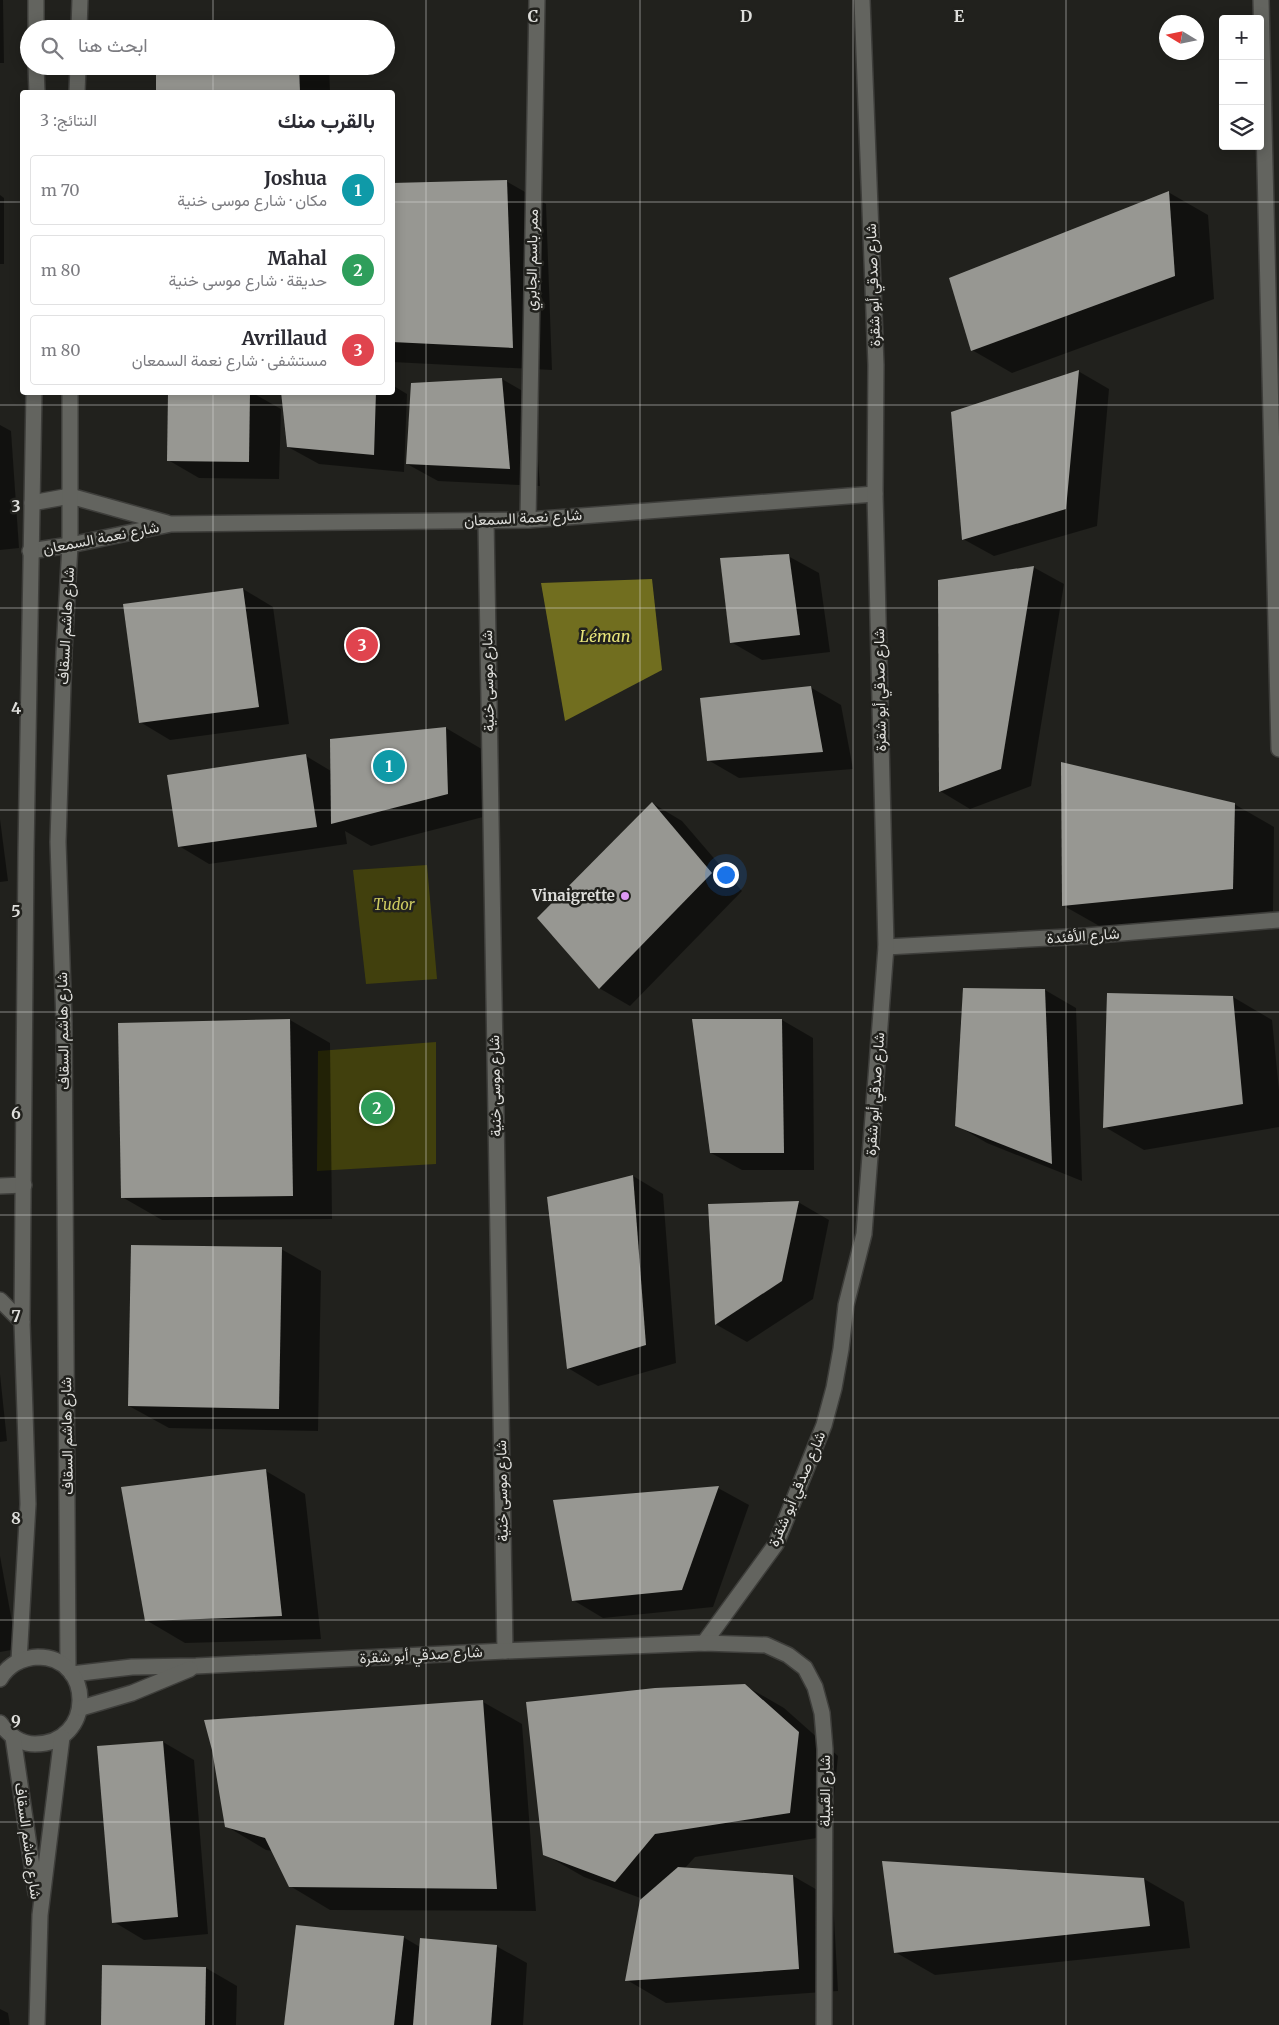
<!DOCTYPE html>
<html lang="ar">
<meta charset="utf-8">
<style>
:root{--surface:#fff;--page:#f7f7f7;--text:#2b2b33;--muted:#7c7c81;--line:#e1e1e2;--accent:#7b5c89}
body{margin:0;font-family:Merriweather,Vazirmatn,serif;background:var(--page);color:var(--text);direction:rtl}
.controls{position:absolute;right:15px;top:15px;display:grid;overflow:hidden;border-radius:5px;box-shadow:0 2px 12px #0003}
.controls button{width:45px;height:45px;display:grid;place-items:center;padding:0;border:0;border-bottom:1px solid var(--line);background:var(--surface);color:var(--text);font:25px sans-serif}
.compass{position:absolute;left:1159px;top:15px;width:45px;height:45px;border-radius:50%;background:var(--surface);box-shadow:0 2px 12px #0003;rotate:280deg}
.you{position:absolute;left:725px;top:874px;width:18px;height:18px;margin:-12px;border:4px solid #fff;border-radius:50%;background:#1a73e8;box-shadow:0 0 0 8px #1a73e833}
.badge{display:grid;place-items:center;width:32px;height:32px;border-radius:50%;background:var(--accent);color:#fff;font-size:16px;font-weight:700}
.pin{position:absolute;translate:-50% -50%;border:2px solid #fff;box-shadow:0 1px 5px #0006}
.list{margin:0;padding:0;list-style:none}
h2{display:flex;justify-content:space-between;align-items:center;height:65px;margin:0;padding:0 20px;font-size:21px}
h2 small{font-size:16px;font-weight:400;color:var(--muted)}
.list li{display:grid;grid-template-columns:32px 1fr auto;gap:15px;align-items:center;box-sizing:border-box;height:70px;margin:0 10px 10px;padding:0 10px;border:1px solid var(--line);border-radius:5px}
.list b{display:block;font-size:19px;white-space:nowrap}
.list p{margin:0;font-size:16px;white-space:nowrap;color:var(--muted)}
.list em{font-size:16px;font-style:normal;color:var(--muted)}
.icon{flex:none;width:28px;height:28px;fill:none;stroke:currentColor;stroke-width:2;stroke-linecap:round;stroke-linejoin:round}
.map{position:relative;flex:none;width:1279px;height:2025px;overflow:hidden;direction:ltr}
.search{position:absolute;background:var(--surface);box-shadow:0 2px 12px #0003;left:20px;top:20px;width:375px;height:55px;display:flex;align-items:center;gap:12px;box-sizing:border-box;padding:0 18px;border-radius:28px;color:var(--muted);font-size:19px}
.panel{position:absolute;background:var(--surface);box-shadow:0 2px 12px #0003;left:20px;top:90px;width:375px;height:305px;border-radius:5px;direction:rtl}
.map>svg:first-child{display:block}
.green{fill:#41400d}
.water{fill:#716e1f}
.shadow{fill:#0007}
.building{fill:#979792}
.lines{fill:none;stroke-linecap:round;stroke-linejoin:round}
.minor-casing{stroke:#3e3e3b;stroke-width:18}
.minor{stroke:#63645f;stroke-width:15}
.grid{fill:none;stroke:#dfdfdc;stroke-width:1;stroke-opacity:0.55}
.poi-dot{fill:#dd99f3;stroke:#21211d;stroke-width:2}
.labels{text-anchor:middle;stroke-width:5;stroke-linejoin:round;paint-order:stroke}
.street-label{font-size:15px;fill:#dfdfdc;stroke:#21211d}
.poi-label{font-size:15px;font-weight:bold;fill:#dfdfdc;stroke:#21211d;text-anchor:end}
.park-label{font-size:15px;font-style:italic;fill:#cdca60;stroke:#21211d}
.water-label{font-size:16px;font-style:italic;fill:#e8e57b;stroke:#21211d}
.grid-label{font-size:16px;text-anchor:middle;font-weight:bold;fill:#dfdfdc;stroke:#21211d;stroke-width:5;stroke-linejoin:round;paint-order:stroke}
</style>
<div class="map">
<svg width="1279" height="2025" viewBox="0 0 1279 2025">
<rect width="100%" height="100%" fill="#21211d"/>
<g class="green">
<polygon points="427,865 437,979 366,984 353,870"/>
<polygon points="436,1042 436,1164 317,1171 318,1051"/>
</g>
<polygon class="water" points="652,579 662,670 565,721 541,583"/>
<g class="shadow">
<polygon points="0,0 3,0 4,63 0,63"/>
<polygon points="157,66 329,66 330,92 157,92"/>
<polygon points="506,181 546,204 552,370 392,362 392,185"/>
<polygon points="1168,192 1208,215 1214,299 1012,373 972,350"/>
<polygon points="0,195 4,198 4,264 0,264"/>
<polygon points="1078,371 1109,389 1097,526 994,556 963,539"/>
<polygon points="502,379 533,397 540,486 438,481 407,464"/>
<polygon points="392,385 407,394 404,472 319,464 288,447 282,392 392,392"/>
<polygon points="169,392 251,392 281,409 279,479 199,478 168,460"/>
<polygon points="0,425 11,431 19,548 0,550"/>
<polygon points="788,556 819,573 830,652 762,660 731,642"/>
<polygon points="1033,567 1064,584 1031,786 970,809 940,791"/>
<polygon points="243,589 273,607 289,724 170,740 140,722"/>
<polygon points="810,687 841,705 853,769 739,778 708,760"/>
<polygon points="446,728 485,751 487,816 371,846 345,831 347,844 209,864 179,846 306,756 331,771"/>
<polygon points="652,803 682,821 742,891 630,1006 599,988"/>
<polygon points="1234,804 1274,827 1273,911 1103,928 1064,906"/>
<polygon points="0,819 8,881 0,882"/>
<polygon points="964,989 1045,990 1076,1008 1082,1181 987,1143 956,1125"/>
<polygon points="1233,997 1272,1020 1279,1090 1279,1127 1144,1150 1105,1127"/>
<polygon points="290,1020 330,1043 332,1219 162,1220 122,1197 120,1024"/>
<polygon points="782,1020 813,1038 814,1170 742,1170 711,1153"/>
<polygon points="633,1176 663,1194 676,1363 598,1386 568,1368"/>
<polygon points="798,1202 829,1220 813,1299 747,1342 717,1325 709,1205"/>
<polygon points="281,1249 321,1271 318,1431 169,1428 129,1406"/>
<polygon points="0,1374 7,1441 0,1442"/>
<polygon points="266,1471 305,1494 321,1639 185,1643 146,1620"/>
<polygon points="718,1488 749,1505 713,1607 603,1618 573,1600"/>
<polygon points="0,1556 17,1649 0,1652"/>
<polygon points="744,1685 784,1708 838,1756 830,1836 695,1857 685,1868 793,1876 833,1899 838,1991 666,2003 627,1980 643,1899 584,1877 544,1854"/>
<polygon points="483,1702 522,1724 536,1911 330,1910 290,1886 273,1851 266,1850 226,1826"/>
<polygon points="163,1742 194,1760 208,1934 144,1940 114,1922"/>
<polygon points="1144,1879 1184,1902 1190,1948 935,1975 895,1952"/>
<polygon points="403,1937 420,1947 496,1946 527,1963 523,2025 286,2025"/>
<polygon points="206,1968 237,1986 236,2025 102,2025"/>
<polygon points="0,2009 8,2013 10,2025 0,2025"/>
</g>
<g class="building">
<polygon points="156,66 299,66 300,92 156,92"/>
<polygon points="507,180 513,348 392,342 392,183"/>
<polygon points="1169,191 1175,276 971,351 949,278"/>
<polygon points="1079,370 1066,509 962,540 951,412"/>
<polygon points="502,378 510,469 406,464 411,383"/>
<polygon points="168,392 250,392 249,462 167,461"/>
<polygon points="281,392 376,392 374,455 287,447"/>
<polygon points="789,554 800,635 730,643 720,558"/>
<polygon points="1034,566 1001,769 939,792 938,580"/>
<polygon points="243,588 259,707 139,723 123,604"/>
<polygon points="811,686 823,752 707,761 700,698"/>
<polygon points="446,727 448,794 331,824 330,739"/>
<polygon points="306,754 317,827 178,847 167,775"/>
<polygon points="1061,762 1235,803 1233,889 1062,906"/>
<polygon points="652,802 712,873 599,989 537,918"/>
<polygon points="963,988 1045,989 1052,1164 955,1126"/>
<polygon points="1107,993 1233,996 1243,1104 1103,1128"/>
<polygon points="290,1019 293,1196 121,1198 118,1023"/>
<polygon points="692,1019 782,1019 784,1153 710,1153"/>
<polygon points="633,1175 646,1345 567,1369 547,1197"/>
<polygon points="799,1201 782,1281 715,1325 708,1204"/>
<polygon points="131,1245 282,1247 279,1409 128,1406"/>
<polygon points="266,1469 282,1616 145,1621 121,1487"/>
<polygon points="719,1486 682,1590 572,1601 553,1500"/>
<polygon points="745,1684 799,1732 790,1813 655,1834 615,1882 543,1855 526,1702 655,1688"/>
<polygon points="483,1700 497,1889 289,1887 265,1838 225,1827 212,1750 204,1720"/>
<polygon points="163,1741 178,1917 112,1923 97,1746"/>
<polygon points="882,1861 1144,1878 1150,1926 894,1953"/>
<polygon points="678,1867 793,1875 799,1969 625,1981 640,1900"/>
<polygon points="296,1925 404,1936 394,2025 284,2025"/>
<polygon points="420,1938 497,1945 491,2025 413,2025"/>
<polygon points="102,1965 206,1967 205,2025 101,2025"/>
</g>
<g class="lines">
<defs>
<g id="minor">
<polyline points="36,0 36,29"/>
<polyline points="1261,0 1279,749"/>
<polyline points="79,29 80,0"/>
<polyline points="36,66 37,92"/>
<polyline points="77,92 78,66"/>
<polyline points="32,503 70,496 167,523"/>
<polyline points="528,520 537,0"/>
<polyline points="486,521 505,1651"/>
<polyline points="30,551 70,545 171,524 528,520 875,494"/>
<polyline points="886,947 1086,936 1279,920"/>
<polyline points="0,1186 24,1185"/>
<polyline points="0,1300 22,1322"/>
<polyline points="704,1643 776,1544 824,1425 834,1388 841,1349 846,1305 864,1234 886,947 875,494 876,365 862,0"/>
<polyline points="19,1661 28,1504 22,1322 26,852 34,392"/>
<polyline points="68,1669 64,1022 58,842 64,652 70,545 70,392"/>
<polyline points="72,1674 132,1667 196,1666 505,1651 704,1643 766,1645 788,1655 805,1668 815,1687 822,1713 825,1749 824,2025"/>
<path d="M0 1679C8 1665 22 1658 38 1657 94 1657 95 1744 35 1744 20 1744 8 1734 0 1723"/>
<polyline points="81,1708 132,1693 190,1669"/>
<polyline points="13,1737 36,1893"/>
<polyline points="37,2025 40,1915 62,1737"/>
</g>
</defs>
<use href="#minor" class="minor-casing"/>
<use href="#minor" class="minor"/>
</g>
<path class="grid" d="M213 0V29M426 0V2025M640 0V2025M853 0V2025M1066 0V2025M213 66V92M0 202H22M392 202H1279M213 392V2025M0 405H1279M0 608H1279M0 810H1279M0 1012H1279M0 1215H1279M0 1418H1279M0 1620H1279M0 1822H1279"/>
<circle class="poi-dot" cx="625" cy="896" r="5"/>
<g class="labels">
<g class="street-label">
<text transform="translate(532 260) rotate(-89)" y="5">ممر باسم الجابري</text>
<text transform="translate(873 285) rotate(-92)" y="5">شارع صدقي أبو شقرة</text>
<text transform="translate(523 518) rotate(-3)" y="5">شارع نعمة السمعان</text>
<text transform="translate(101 538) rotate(-11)" y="5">شارع نعمة السمعان</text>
<text transform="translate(66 626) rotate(-87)" y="5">شارع هاشم السقاف</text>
<text transform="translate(488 681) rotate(-91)" y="5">شارع موسى خنية</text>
<text transform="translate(880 690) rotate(-91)" y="5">شارع صدقي أبو شقرة</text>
<text transform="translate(1083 936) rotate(-4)" y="5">شارع الأفئدة</text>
<text transform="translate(63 1031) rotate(-91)" y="5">شارع هاشم السقاف</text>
<text transform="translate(495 1086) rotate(-91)" y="5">شارع موسى خنية</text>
<text transform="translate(875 1094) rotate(-86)" y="5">شارع صدقي أبو شقرة</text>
<text transform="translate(67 1436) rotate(-91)" y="5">شارع هاشم السقاف</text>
<text transform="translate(797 1489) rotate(-67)" y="5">شارع صدقي أبو شقرة</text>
<text transform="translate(502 1491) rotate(-91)" y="5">شارع موسى خنية</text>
<text transform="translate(421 1655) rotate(-3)" y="5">شارع صدقي أبو شقرة</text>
<text transform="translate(825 1791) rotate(-90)" y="5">شارع القبيلة</text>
<text transform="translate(28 1841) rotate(82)" y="5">شارع هاشم السقاف</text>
</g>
<g class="poi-label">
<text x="615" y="901">Vinaigrette</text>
</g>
<g class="park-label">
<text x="394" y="910">Tudor</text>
</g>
<g class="water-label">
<text x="605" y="642">Léman</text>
</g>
</g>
<g class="grid-label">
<text x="533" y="22">C</text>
<text x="746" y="22">D</text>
<text x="959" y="22">E</text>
<text x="16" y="512">3</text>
<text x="16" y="714">4</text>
<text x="16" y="917">5</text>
<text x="16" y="1119">6</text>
<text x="16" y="1322">7</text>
<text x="16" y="1524">8</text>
<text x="16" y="1727">9</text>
</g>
</svg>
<div class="controls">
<button>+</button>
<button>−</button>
<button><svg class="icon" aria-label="layers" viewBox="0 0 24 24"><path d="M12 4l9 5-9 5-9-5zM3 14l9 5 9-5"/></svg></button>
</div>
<svg class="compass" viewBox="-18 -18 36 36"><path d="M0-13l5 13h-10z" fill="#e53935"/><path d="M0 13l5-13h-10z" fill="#7c7c81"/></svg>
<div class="you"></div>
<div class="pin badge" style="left:389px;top:766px;background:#0f9aa8">1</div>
<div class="pin badge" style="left:377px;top:1108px;background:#2e9e5b">2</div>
<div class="pin badge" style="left:362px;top:645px;background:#e0444e">3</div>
<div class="search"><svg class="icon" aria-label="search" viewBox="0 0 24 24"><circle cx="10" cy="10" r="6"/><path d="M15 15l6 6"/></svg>ابحث هنا</div>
<section class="panel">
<h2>بالقرب منك<small>النتائج: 3</small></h2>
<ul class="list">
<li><span class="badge" style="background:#0f9aa8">1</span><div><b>Joshua</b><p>مكان · شارع موسى خنية</p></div><em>70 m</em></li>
<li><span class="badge" style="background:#2e9e5b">2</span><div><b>Mahal</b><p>حديقة · شارع موسى خنية</p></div><em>80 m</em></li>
<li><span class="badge" style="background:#e0444e">3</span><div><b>Avrillaud</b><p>مستشفى · شارع نعمة السمعان</p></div><em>80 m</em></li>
</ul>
</section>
</div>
